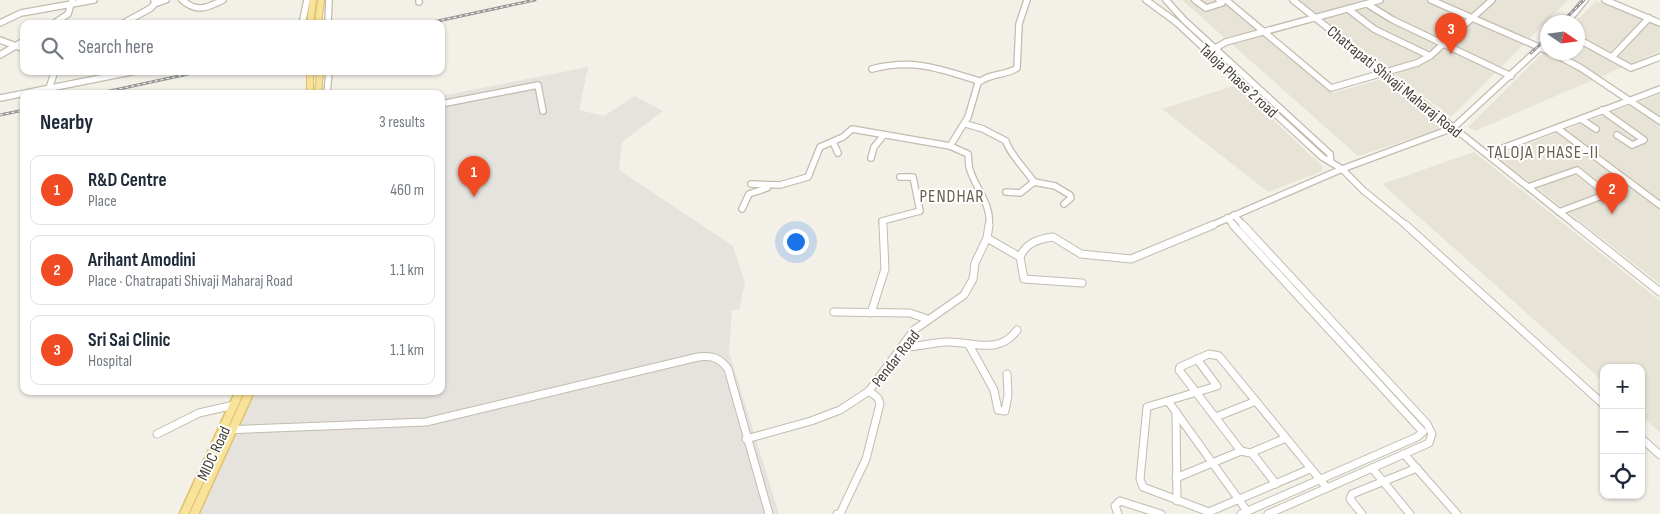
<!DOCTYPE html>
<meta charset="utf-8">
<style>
:root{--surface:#fff;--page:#f6f6f7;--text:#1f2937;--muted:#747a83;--line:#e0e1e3;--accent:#f04b23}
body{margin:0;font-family:"Sofia Sans Condensed",sans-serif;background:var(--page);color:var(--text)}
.controls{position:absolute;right:15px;bottom:15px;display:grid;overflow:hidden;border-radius:10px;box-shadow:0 1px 4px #0004}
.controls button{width:45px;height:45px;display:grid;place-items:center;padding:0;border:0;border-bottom:1px solid var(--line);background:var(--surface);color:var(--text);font:25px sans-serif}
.compass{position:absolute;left:1540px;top:15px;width:45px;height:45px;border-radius:50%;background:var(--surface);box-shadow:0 1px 4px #0004;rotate:103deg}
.you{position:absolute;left:795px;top:241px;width:18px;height:18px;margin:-12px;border:4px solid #fff;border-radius:50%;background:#1a73e8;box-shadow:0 0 0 8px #1a73e833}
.badge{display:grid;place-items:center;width:32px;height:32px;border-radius:50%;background:var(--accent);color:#fff;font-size:16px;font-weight:700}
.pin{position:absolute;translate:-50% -41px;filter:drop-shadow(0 1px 2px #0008)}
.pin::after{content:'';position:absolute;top:26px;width:18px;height:15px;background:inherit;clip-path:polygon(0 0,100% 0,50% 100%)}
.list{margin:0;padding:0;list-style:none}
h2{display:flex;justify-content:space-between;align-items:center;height:65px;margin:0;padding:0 20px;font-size:21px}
h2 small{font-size:16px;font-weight:400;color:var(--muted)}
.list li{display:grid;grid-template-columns:32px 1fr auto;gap:15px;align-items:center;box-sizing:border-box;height:70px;margin:0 10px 10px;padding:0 10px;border:1px solid var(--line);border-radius:10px}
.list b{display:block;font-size:19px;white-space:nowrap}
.list p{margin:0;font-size:16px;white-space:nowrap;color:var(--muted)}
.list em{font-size:16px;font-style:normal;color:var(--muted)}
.icon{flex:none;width:28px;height:28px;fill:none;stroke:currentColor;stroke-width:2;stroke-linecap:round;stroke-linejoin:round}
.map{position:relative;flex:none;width:1660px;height:514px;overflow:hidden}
.search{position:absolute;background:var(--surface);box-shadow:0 1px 4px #0004;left:20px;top:20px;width:425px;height:55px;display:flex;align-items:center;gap:12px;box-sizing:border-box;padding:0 18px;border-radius:10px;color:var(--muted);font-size:19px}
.panel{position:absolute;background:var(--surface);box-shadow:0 1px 4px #0004;left:20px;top:90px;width:425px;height:305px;border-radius:10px}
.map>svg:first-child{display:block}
.residential{fill:#e7e3d7}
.industrial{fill:#e6e2dd}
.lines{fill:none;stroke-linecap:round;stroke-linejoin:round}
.minor-far1-casing{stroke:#c1bcae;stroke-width:8}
.minor-casing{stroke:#c1bcae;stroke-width:9}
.major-far1-casing{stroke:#dec16b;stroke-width:8}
.major-casing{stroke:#dec16b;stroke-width:11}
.minor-far1{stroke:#fff;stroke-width:5.5}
.minor{stroke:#fff;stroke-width:7}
.major-far1{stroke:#f9e39b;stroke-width:6}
.major{stroke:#f9e39b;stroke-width:8}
.rail-casing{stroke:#979797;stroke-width:3}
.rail{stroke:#fff;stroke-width:1;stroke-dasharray:3;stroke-linecap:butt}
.labels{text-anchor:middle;stroke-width:4;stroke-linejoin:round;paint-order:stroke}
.street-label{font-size:16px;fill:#464137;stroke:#fff}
.neighbourhood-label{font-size:18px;letter-spacing:1px;fill:#69604f;stroke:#fff}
</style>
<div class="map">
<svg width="1660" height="514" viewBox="0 0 1660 514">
<rect width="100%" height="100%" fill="#f3f0e8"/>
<g class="residential">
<polygon points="1182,0 1222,0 1333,93 1379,80 1388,82 1437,121 1440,129 1358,156"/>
<polygon points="1299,0 1568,0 1451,117"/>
<polygon points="1596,1 1660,27 1660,51 1475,131 1468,127 1547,49 1548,52 1578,52 1578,22 1575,22"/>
<polygon points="1236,85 1322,166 1322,171 1268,192 1162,109"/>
<polygon points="1660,94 1660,284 1496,156"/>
<polygon points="1474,152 1660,301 1660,432 1641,416 1641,368 1604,368 1604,382 1382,184"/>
</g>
<polygon class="industrial" points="588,67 579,110 604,116 635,96 663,111 622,142 619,170 733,246 745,283 739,310 732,310 729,352 779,514 200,514 256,391 441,391 441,96"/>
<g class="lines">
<defs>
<g id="minor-far1">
<path d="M182 0C197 13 207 8 223 0"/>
<polyline points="419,0 419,2"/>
<polyline points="1146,0 1176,22 1322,157 1342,169 1453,128 1548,40"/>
<polyline points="1166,0 1184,20 1330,154 1331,162"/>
<polyline points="1195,0 1206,8 1222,3 1219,0"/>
<polyline points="1226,0 1331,88 1417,63 1430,56 1492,0"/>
<polyline points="1293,0 1577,226"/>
<polyline points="1431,0 1548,51"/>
<polyline points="1605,0 1660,23"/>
<polyline points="154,4 166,0"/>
<polyline points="1367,4 1393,20 1511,76"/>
<polyline points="1348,9 1374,29 1430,56"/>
<polyline points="1567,22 1585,0"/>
<polyline points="0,23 21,13 94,0"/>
<polyline points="53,24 68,14 72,1"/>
<polyline points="122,24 151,8 156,2 154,0"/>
<polyline points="302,24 307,0"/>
<polyline points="328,24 329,0"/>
<polyline points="1578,39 1631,68 1660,57"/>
<polyline points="0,40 24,49"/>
<polyline points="1212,50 1226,42 1380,0"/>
<polyline points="1551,52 1581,68 1660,121"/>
<polyline points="0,55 24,41"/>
<polyline points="1612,57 1649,18"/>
<path d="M872 69C913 58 940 69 979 81"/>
<polyline points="49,88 55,71"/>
<polyline points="327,94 329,71"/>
<polyline points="0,98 136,71"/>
<polyline points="441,104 538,85 543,111"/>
<polyline points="1602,110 1644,140 1632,145 1617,135"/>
<polyline points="1581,119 1596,129"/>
<path d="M966 124 983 129 1006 141C1008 152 1027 171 1034 182L1020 193 1006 192"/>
<polyline points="1557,128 1660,205"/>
<polyline points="833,142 838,153"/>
<path d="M950 146 968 117 978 83C989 73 1005 76 1017 68L1019 24 1027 0"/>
<polyline points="1487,154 1660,89"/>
<polyline points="871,158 874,147 884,135"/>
<polyline points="1034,182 1055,186 1070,195 1071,198 1064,204"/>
<path d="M751 184 780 185 808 177 820 147 843 137 852 129 950 146 968 154C969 159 968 165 970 170 976 189 992 205 989 226"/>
<polyline points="1528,187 1577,170 1607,194 1559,212"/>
<polyline points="742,209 749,194 767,188"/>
<polyline points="1234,215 1244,226"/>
<polyline points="1227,218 1235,226"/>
<polyline points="883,226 882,221 920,211 913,177 900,177"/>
<polyline points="1210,226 1342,169 1364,191 1407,226"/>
</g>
<g id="minor">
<polyline points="1233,225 1423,432 1417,437 1241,514"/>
<polyline points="1243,225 1427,424 1432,434 1429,443 1268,514"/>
<polyline points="1406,225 1604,405"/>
<polyline points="1576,225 1660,292"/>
<polyline points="987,238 1020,257 1024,279 1082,283"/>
<path d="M1020 257C1026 243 1038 239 1053 237L1081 254 1131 259 1213 225"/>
<polyline points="834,312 910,313 927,319"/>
<polyline points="871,313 885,269 883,225"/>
<polyline points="969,345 994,390 998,410 1005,411 1008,395 1007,374"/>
<path d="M903 347C917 347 931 343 946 342 972 341 999 356 1017 330"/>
<polyline points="1197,359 1217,386 1147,407 1140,479 1143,487 1209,512 1310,469"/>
<polyline points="1168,401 1247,511"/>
<polyline points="1176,412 1177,501"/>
<polyline points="1216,417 1256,401"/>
<path d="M224 430 426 422 698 357C712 355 720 358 728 369L769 514"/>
<polyline points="157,434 199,413 234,405"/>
<polyline points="1286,438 1250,453 1241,451 1179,370 1180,367 1209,354 1219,356 1327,488"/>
<polyline points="1641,438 1660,455"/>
<polyline points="746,439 811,421 840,410 869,391 914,330 964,295 973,279 975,263 987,238 989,225"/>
<polyline points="1252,453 1276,484"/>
<polyline points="1404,454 1457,514"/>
<polyline points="1372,468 1410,514"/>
<polyline points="1176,478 1241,451"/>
<polyline points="837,514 840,514 866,459 880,404 878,398 869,391"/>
<polyline points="1118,514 1115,506 1120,501 1161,514"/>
<polyline points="1362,514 1350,499 1352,494 1417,468"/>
</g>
<g id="major-far1">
<polyline points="310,24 313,0"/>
<polyline points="318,24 321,0"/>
<polyline points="310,71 310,94"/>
<polyline points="318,94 320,71"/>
</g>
<g id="major">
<polyline points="184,514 240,391"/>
<polyline points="194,514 250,391"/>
</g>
</defs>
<use href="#minor-far1" class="minor-far1-casing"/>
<use href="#minor" class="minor-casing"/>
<use href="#major-far1" class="major-far1-casing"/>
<use href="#major" class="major-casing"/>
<use href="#minor-far1" class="minor-far1"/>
<use href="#minor" class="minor"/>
<use href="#major-far1" class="major-far1"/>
<use href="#major" class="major"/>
<defs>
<g id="rail">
<polyline points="1562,22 1584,0"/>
<polyline points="424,24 535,0"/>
<polyline points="1531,53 1548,37"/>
<polyline points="96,94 202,71"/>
<polyline points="0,115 24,110"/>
</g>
</defs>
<use href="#rail" class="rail-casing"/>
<use href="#rail" class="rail"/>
</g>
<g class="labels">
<g class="street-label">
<text transform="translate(1239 80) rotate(43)" y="6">Taloja Phase 2 road</text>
<text transform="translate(1395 81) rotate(39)" y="6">Chatrapati Shivaji Maharaj Road</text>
<text transform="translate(895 358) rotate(-52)" y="6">Pendar Road</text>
<text transform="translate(213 453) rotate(-65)" y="6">MIDC Road</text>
</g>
<g class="neighbourhood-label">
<text x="1543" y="158">TALOJA PHASE-II</text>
<text x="952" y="202">PENDHAR</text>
</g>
</g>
</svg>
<div class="controls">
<button>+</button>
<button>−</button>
<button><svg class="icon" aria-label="locate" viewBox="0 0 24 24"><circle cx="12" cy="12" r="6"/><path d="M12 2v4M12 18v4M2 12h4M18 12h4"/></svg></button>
</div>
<svg class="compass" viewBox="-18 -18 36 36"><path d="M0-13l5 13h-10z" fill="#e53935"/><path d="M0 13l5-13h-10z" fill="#747a83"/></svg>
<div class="you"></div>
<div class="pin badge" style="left:474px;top:197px">1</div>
<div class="pin badge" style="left:1612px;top:214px">2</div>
<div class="pin badge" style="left:1451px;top:54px">3</div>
<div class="search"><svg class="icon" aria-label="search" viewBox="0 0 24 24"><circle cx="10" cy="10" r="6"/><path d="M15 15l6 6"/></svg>Search here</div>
<section class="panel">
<h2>Nearby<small>3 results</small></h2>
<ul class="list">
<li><span class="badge">1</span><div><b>R&amp;D Centre</b><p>Place</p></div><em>460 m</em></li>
<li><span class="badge">2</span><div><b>Arihant Amodini</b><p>Place · Chatrapati Shivaji Maharaj Road</p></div><em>1.1 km</em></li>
<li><span class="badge">3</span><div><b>Sri Sai Clinic</b><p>Hospital</p></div><em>1.1 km</em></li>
</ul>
</section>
</div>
